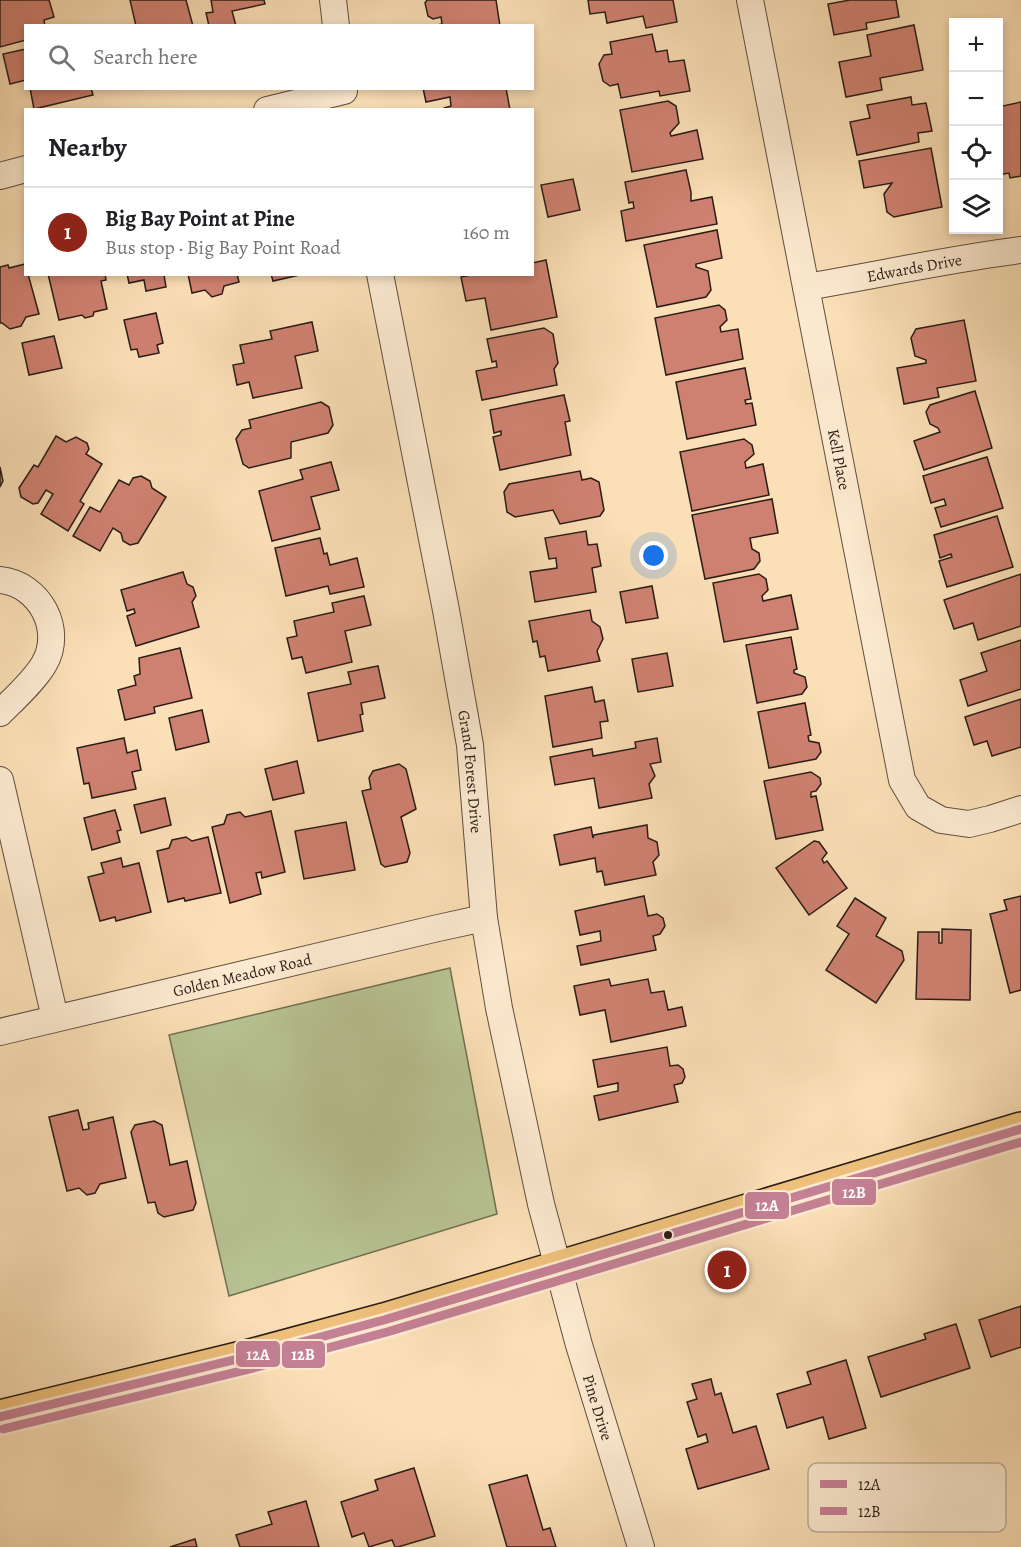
<!DOCTYPE html>
<meta charset="utf-8">
<style>
:root{--surface:#fff;--page:#f6f6f6;--text:#202124;--muted:#757577;--line:#e0e0e0;--accent:#8f2418}
body{margin:0;font-family:Alegreya,serif;background:var(--page);color:var(--text)}
.controls{position:absolute;right:18px;top:18px;display:grid;overflow:hidden;border-radius:0px;box-shadow:0 3px 9px #0003}
.controls button{width:54px;height:54px;display:grid;place-items:center;padding:0;border:0;border-bottom:2px solid var(--line);background:var(--surface);color:var(--text);font:30px sans-serif}
.you{position:absolute;left:654px;top:556px;width:21px;height:21px;margin:-15px;border:4px solid #fff;border-radius:50%;background:#1a73e8;box-shadow:0 0 0 9px #1a73e833}
.badge{display:grid;place-items:center;width:39px;height:39px;border-radius:50%;background:var(--accent);color:#fff;font-size:20px;font-weight:700}
.pin{position:absolute;translate:-50% -50%;border:3px solid #fff;box-shadow:0 2px 6px #0006}
.list{margin:0;padding:0;list-style:none}
h2{display:flex;justify-content:space-between;align-items:center;height:78px;margin:0;padding:0 24px;font-size:26px}
h2 small{font-size:20px;font-weight:400;color:var(--muted)}
.list li{display:grid;grid-template-columns:39px 1fr auto;gap:18px;align-items:center;box-sizing:border-box;height:90px;padding:0 24px;border-top:2px solid var(--line)}
.list b{display:block;font-size:22px;white-space:nowrap}
.list p{margin:0;font-size:20px;white-space:nowrap;color:var(--muted)}
.list em{font-size:20px;font-style:normal;color:var(--muted)}
.icon{flex:none;width:33px;height:33px;fill:none;stroke:currentColor;stroke-width:2;stroke-linecap:round;stroke-linejoin:round}
.map{position:relative;flex:none;width:1021px;height:1547px;overflow:hidden}
.search{position:absolute;background:var(--surface);box-shadow:0 3px 9px #0003;left:24px;top:24px;width:510px;height:66px;display:flex;align-items:center;gap:15px;box-sizing:border-box;padding:0 21px;border-radius:0px;color:var(--muted);font-size:22px}
.panel{position:absolute;background:var(--surface);box-shadow:0 3px 9px #0003;left:24px;top:108px;width:510px;height:168px;border-radius:0px}
.map>svg:first-child{display:block}
.green{fill:#b8c393;stroke:#717054;stroke-width:1.5}
.building{fill:#cf8171;stroke:#2a1d16;stroke-width:1.5}
.lines{fill:none;stroke-linecap:round;stroke-linejoin:round}
.minor-casing{stroke:#5e4e3e;stroke-width:28}
.primary-casing{stroke:#2a1d16;stroke-width:36}
.minor{stroke:#fcead0;stroke-width:26}
.primary{stroke:#eec07b;stroke-width:33}
.bus-1-casing{stroke:#fcead0;stroke-width:14}
.bus-2-casing{stroke:#fcead0;stroke-width:14}
.bus-1{stroke:#c48094;stroke-width:9}
.bus-2{stroke:#c48094;stroke-width:9}
.bus-dot{fill:#2a1d16;stroke:#fcead0;stroke-width:2}
.labels{text-anchor:middle;stroke-width:4.5;stroke-linejoin:round;paint-order:stroke}
.street-label{font-size:16px;fill:#2a1d16;stroke:#fcead0}
.key{fill:#fcead0;stroke:#bdac98;stroke-width:1.5}
.key-label{font-size:16px;fill:#2a1d16}
.line-badge{stroke:#fcead0;stroke-width:2}
.badge-label{font-size:16px;text-anchor:middle;font-weight:bold;fill:#fff}
</style>
<div class="map">
<svg width="1021" height="1547" viewBox="0 0 1021 1547">
<rect width="100%" height="100%" fill="#fbdfb6"/>
<filter id="stains"><feTurbulence type="fractalNoise" baseFrequency=".00333" numOctaves="4"/><feColorMatrix values="0 0 0 0 .2 0 0 0 0 .09 0 0 0 0 .02 0 0 0 .5 -.17"/></filter>
<radialGradient id="worn" r=".72"><stop offset=".6" stop-color="#630" stop-opacity="0"/><stop offset="1" stop-color="#630" stop-opacity=".3"/></radialGradient>
<polygon class="green" points="450,968 497,1214 229,1296 169,1035"/>
<g class="building">
<polygon points="0,0 49,0 54,17 44,20 45,26 26,26 26,40 0,47"/>
<polygon points="130,0 186,0 193,26 136,26"/>
<polygon points="211,0 264,0 265,4 232,11 236,26 209,26 206,13 213,12"/>
<polygon points="427,0 496,0 500,26 432,26 442,24 441,17 433,19 428,16 425,3"/>
<polygon points="588,0 673,0 677,22 646,28 643,16 607,23 605,12 590,14"/>
<polygon points="850,0 896,0 899,17 866,23 867,29 834,35 828,4"/>
<polygon points="914,25 923,70 880,78 882,90 846,97 839,62 871,56 867,35"/>
<polygon points="652,34 656,52 667,50 669,62 684,60 690,91 660,96 659,91 621,98 618,84 610,86 603,81 599,64 604,55 612,54 610,42"/>
<polygon points="26,49 26,80 10,84 3,54"/>
<polygon points="30,88 91,88 93,95 34,109"/>
<polygon points="423,88 506,88 510,110 444,110 444,108 451,106 450,97 426,102"/>
<polygon points="911,97 912,105 926,103 932,131 918,133 919,142 857,155 850,122 870,118 867,105"/>
<polygon points="668,101 676,106 679,123 670,133 671,136 697,130 703,159 632,172 620,110"/>
<polygon points="1021,102 1021,176 1010,178 1009,173 998,175 998,107"/>
<polygon points="931,148 942,207 894,217 887,212 884,194 892,183 864,188 859,161"/>
<polygon points="686,170 691,192 691,201 712,197 717,224 626,241 621,211 634,208 633,202 629,203 625,182"/>
<polygon points="573,179 580,210 548,217 541,185"/>
<polygon points="717,230 722,258 696,264 696,267 708,271 711,290 706,297 657,307 644,245"/>
<polygon points="546,260 557,317 491,330 485,298 466,301 461,277 476,274 532,274 532,263"/>
<polygon points="25,264 26,274 28,274 39,314 26,317 21,326 10,329 2,323 0,323 0,267 8,265 9,268"/>
<polygon points="48,274 105,274 106,280 101,281 107,309 94,312 93,316 85,318 82,315 59,320"/>
<polygon points="127,274 168,274 164,275 166,287 146,291 144,280 129,283"/>
<polygon points="188,274 237,274 239,282 224,286 222,294 212,297 205,290 192,293"/>
<polygon points="271,274 304,274 273,281"/>
<polygon points="719,305 725,310 727,320 720,327 721,332 738,329 743,359 666,375 655,318"/>
<polygon points="156,313 163,343 157,345 159,353 139,357 137,349 131,350 124,320"/>
<polygon points="964,320 976,381 937,388 939,397 904,404 897,368 926,363 926,360 915,356 911,338 916,329"/>
<polygon points="312,322 318,351 295,356 302,388 253,398 249,382 237,385 233,365 244,363 240,345 272,339 270,331"/>
<polygon points="544,328 553,334 558,363 554,369 557,385 482,400 476,371 497,367 496,361 492,362 487,339"/>
<polygon points="54,336 62,368 29,375 22,343"/>
<polygon points="745,368 751,399 745,400 746,404 752,403 756,425 687,439 676,382"/>
<polygon points="975,391 992,448 924,470 914,441 940,432 938,428 930,424 926,412 930,405"/>
<polygon points="564,395 570,421 565,422 571,455 500,470 493,437 501,435 501,431 494,433 490,410"/>
<polygon points="321,402 329,407 333,425 328,433 291,442 291,458 249,468 243,464 236,439 242,430 251,428 249,420"/>
<polygon points="56,436 66,442 76,437 87,443 89,449 86,454 102,464 80,501 84,504 68,531 41,514 53,494 46,490 38,503 33,504 21,497 19,488 34,465 38,467"/>
<polygon points="744,439 752,445 754,454 745,462 746,468 763,464 769,495 692,511 680,452"/>
<polygon points="987,457 1003,508 941,527 935,508 946,505 944,499 931,503 923,476"/>
<polygon points="331,462 339,490 311,497 320,529 272,541 259,491 303,479 300,470"/>
<polygon points="0,467 3,481 0,487"/>
<polygon points="580,471 582,480 591,478 599,482 604,510 600,516 560,524 553,510 515,517 507,512 504,492 509,484"/>
<polygon points="141,476 150,481 152,488 166,497 138,543 130,545 123,541 121,533 113,528 100,551 73,536 90,507 100,512 119,480 129,485 133,478"/>
<polygon points="772,499 778,533 750,538 752,549 759,553 760,561 754,569 705,579 692,515"/>
<polygon points="997,516 1013,567 947,587 939,561 952,557 951,554 940,558 934,535"/>
<polygon points="586,531 588,545 597,544 601,566 592,568 596,592 535,602 530,572 557,568 556,558 549,559 545,538"/>
<polygon points="320,538 324,554 327,553 330,565 357,558 364,587 330,594 328,586 286,596 275,548"/>
<polygon points="183,572 187,584 193,587 196,596 192,602 199,627 136,646 127,616 135,613 134,609 127,611 121,590"/>
<polygon points="759,574 766,579 768,590 762,596 763,601 791,595 798,629 724,642 713,583"/>
<polygon points="1021,574 1021,626 978,640 973,623 954,629 944,600"/>
<polygon points="652,586 658,618 626,623 620,592"/>
<polygon points="364,596 371,625 345,631 352,662 306,673 302,657 292,659 287,638 297,636 294,621 334,612 332,603"/>
<polygon points="590,610 592,621 600,627 603,639 597,651 600,661 548,671 545,656 540,657 537,641 533,642 529,621"/>
<polygon points="791,637 797,669 794,670 794,673 805,677 807,687 802,694 757,703 746,645"/>
<polygon points="1021,640 1021,689 968,706 960,680 987,671 981,653"/>
<polygon points="180,648 192,698 154,707 155,713 125,720 118,690 136,685 134,676 140,674 139,658"/>
<polygon points="667,653 673,686 638,692 632,659"/>
<polygon points="378,666 385,698 361,703 363,714 360,715 363,731 318,741 308,693 351,684 348,672"/>
<polygon points="592,687 595,702 604,700 608,721 600,722 602,738 553,747 545,696"/>
<polygon points="1021,699 1021,747 992,756 987,741 974,745 965,717"/>
<polygon points="805,703 811,735 808,736 809,741 819,743 821,752 816,759 769,768 758,712"/>
<polygon points="202,710 209,742 176,750 169,718"/>
<polygon points="124,738 127,753 137,750 141,770 132,772 136,789 92,798 89,783 84,784 77,748"/>
<polygon points="657,738 661,762 650,764 655,776 649,784 652,798 599,808 594,778 555,785 550,757 592,749 593,756 636,748 635,742"/>
<polygon points="297,761 304,793 273,800 265,769"/>
<polygon points="399,764 406,769 416,809 401,817 410,853 407,862 385,867 381,864 362,791 371,789 369,778 373,771"/>
<polygon points="811,772 820,778 821,784 816,791 811,792 811,797 816,796 823,830 776,839 764,781"/>
<polygon points="165,798 171,825 141,833 134,805"/>
<polygon points="115,810 121,830 117,831 120,842 92,850 84,818"/>
<polygon points="271,811 285,872 262,878 261,872 256,873 261,894 230,903 212,827 224,824 227,815 240,812 245,817"/>
<polygon points="346,822 355,870 304,879 295,831"/>
<polygon points="647,825 648,838 657,842 659,855 653,862 656,875 605,885 602,871 597,872 595,858 560,865 554,835 591,827 593,838 594,835"/>
<polygon points="186,837 192,841 208,837 221,893 185,901 184,898 168,902 157,851 169,848 172,840"/>
<polygon points="814,841 819,842 827,853 822,859 824,863 827,861 847,888 809,915 776,868"/>
<polygon points="121,858 123,867 139,863 151,912 116,921 115,917 100,921 88,877 104,873 101,863"/>
<polygon points="644,896 648,916 657,914 663,918 665,926 660,934 653,936 656,950 581,965 577,946 601,941 600,931 580,935 575,911"/>
<polygon points="1021,896 1021,990 1010,993 990,914 1007,910 1004,900"/>
<polygon points="855,898 886,918 876,936 902,951 904,960 876,1003 826,970 849,934 837,926"/>
<polygon points="942,929 971,930 970,1000 916,999 918,932 939,932 939,943 942,943"/>
<polygon points="609,979 611,986 648,979 651,993 664,991 668,1010 682,1007 686,1026 611,1042 605,1010 580,1015 574,986"/>
<polygon points="667,1047 670,1066 678,1065 683,1069 685,1077 682,1083 674,1085 678,1102 599,1120 594,1096 618,1091 618,1083 598,1087 593,1060"/>
<polygon points="78,1110 83,1130 89,1129 88,1123 113,1117 126,1178 100,1184 95,1193 87,1195 79,1188 67,1191 49,1117"/>
<polygon points="154,1121 162,1125 170,1165 187,1161 196,1203 193,1210 164,1217 158,1213 155,1202 148,1203 131,1132 135,1125"/>
<polygon points="1021,1306 1021,1347 991,1357 979,1320"/>
<polygon points="956,1324 970,1368 881,1397 868,1357 926,1339 924,1334"/>
<polygon points="846,1360 866,1428 829,1439 823,1417 787,1428 777,1394 811,1384 807,1372"/>
<polygon points="711,1379 715,1395 721,1393 733,1433 756,1426 769,1469 698,1489 686,1449 708,1442 706,1434 698,1437 687,1402 697,1399 692,1384"/>
<polygon points="414,1468 435,1536 398,1547 395,1547 392,1540 369,1547 364,1533 352,1537 341,1502 378,1490 375,1480"/>
<polygon points="527,1475 543,1530 550,1528 556,1547 507,1547 489,1485"/>
<polygon points="306,1501 319,1547 240,1547 236,1535 272,1524 268,1512"/>
<polygon points="195,1539 197,1547 170,1547"/>
</g>
<g class="lines">
<defs>
<g id="minor">
<polyline points="333,0 336,26"/>
<path id="s1" d="M750 0 902 780 918 807 941 820 969 824 990 819 1021 809"/>
<polyline points="267,110 344,91"/>
<polyline points="0,176 26,169"/>
<path id="s2" d="M380 274 446 610 470 745 484 918 499 1008 541 1204 579 1345 641 1547"/>
<path id="s3" d="M806 287C878 275 949 259 1021 250"/>
<path d="M0 580C40 584 64 630 44 664 35 680 13 700 0 713"/>
<polyline points="0,780 55,1018"/>
<path id="s4" d="M0 1032 438 928 484 918"/>
</g>
<polyline id="primary" points="0,1417 254,1355 384,1320 1021,1129"/>
</defs>
<use href="#minor" class="minor-casing"/>
<use href="#primary" class="primary-casing"/>
<use href="#minor" class="minor"/>
<use href="#primary" class="primary"/>
<defs>
<polyline id="bus-1" points="0,1417 254,1355 384,1320 1021,1129"/>
<polyline id="bus-2" points="3,1429 257,1367 387,1332 1021,1142"/>
</defs>
<use href="#bus-1" class="bus-1-casing"/>
<use href="#bus-2" class="bus-2-casing"/>
<use href="#bus-1" class="bus-1"/>
<use href="#bus-2" class="bus-2"/>
</g>
<circle class="bus-dot" cx="668" cy="1235" r="5"/>
<g class="labels">
<g class="street-label">
<text dy="6" stroke="none"><textPath href="#s3" startOffset="110">Edwards Drive</textPath></text>
<text dy="6" stroke="none"><textPath href="#s1" startOffset="468">Kell Place</textPath></text>
<text dy="6" stroke="none"><textPath href="#s2" startOffset="506">Grand Forest Drive</textPath></text>
<text dy="6" stroke="none"><textPath href="#s4" startOffset="249">Golden Meadow Road</textPath></text>
<text dy="6" stroke="none"><textPath href="#s2" startOffset="1156">Pine Drive</textPath></text>
</g>
</g>
<rect x="808" y="1463" width="198" height="69" rx="9" class="key"/>
<rect x="820" y="1480" width="27" height="8" fill="#c48094"/>
<rect x="820" y="1507" width="27" height="8" fill="#c48094"/>
<g class="key-label">
<text x="858" y="1490">12A</text>
<text x="858" y="1517">12B</text>
</g>
<g class="line-badge">
<rect x="831" y="1178" width="46" height="28" rx="6" fill="#c48094"/>
<rect x="744" y="1191" width="46" height="29" rx="6" fill="#c48094"/>
<rect x="235" y="1340" width="46" height="28" rx="6" fill="#c48094"/>
<rect x="281" y="1340" width="45" height="29" rx="6" fill="#c48094"/>
</g>
<g class="badge-label">
<text x="854" y="1198">12B</text>
<text x="767" y="1211">12A</text>
<text x="258" y="1360">12A</text>
<text x="303" y="1360">12B</text>
</g>
<rect width="100%" height="100%" filter="url(#stains)"/>
<rect width="100%" height="100%" fill="url(#worn)"/>
</svg>
<div class="controls">
<button>+</button>
<button>−</button>
<button><svg class="icon" aria-label="locate" viewBox="0 0 24 24"><circle cx="12" cy="12" r="6"/><path d="M12 2v4M12 18v4M2 12h4M18 12h4"/></svg></button>
<button><svg class="icon" aria-label="layers" viewBox="0 0 24 24"><path d="M12 4l9 5-9 5-9-5zM3 14l9 5 9-5"/></svg></button>
</div>
<div class="you"></div>
<div class="pin badge" style="left:727px;top:1270px">1</div>
<div class="search"><svg class="icon" aria-label="search" viewBox="0 0 24 24"><circle cx="10" cy="10" r="6"/><path d="M15 15l6 6"/></svg>Search here</div>
<section class="panel">
<h2>Nearby<small></small></h2>
<ul class="list">
<li><span class="badge">1</span><div><b>Big Bay Point at Pine</b><p>Bus stop · Big Bay Point Road</p></div><em>160 m</em></li>
</ul>
</section>
</div>
